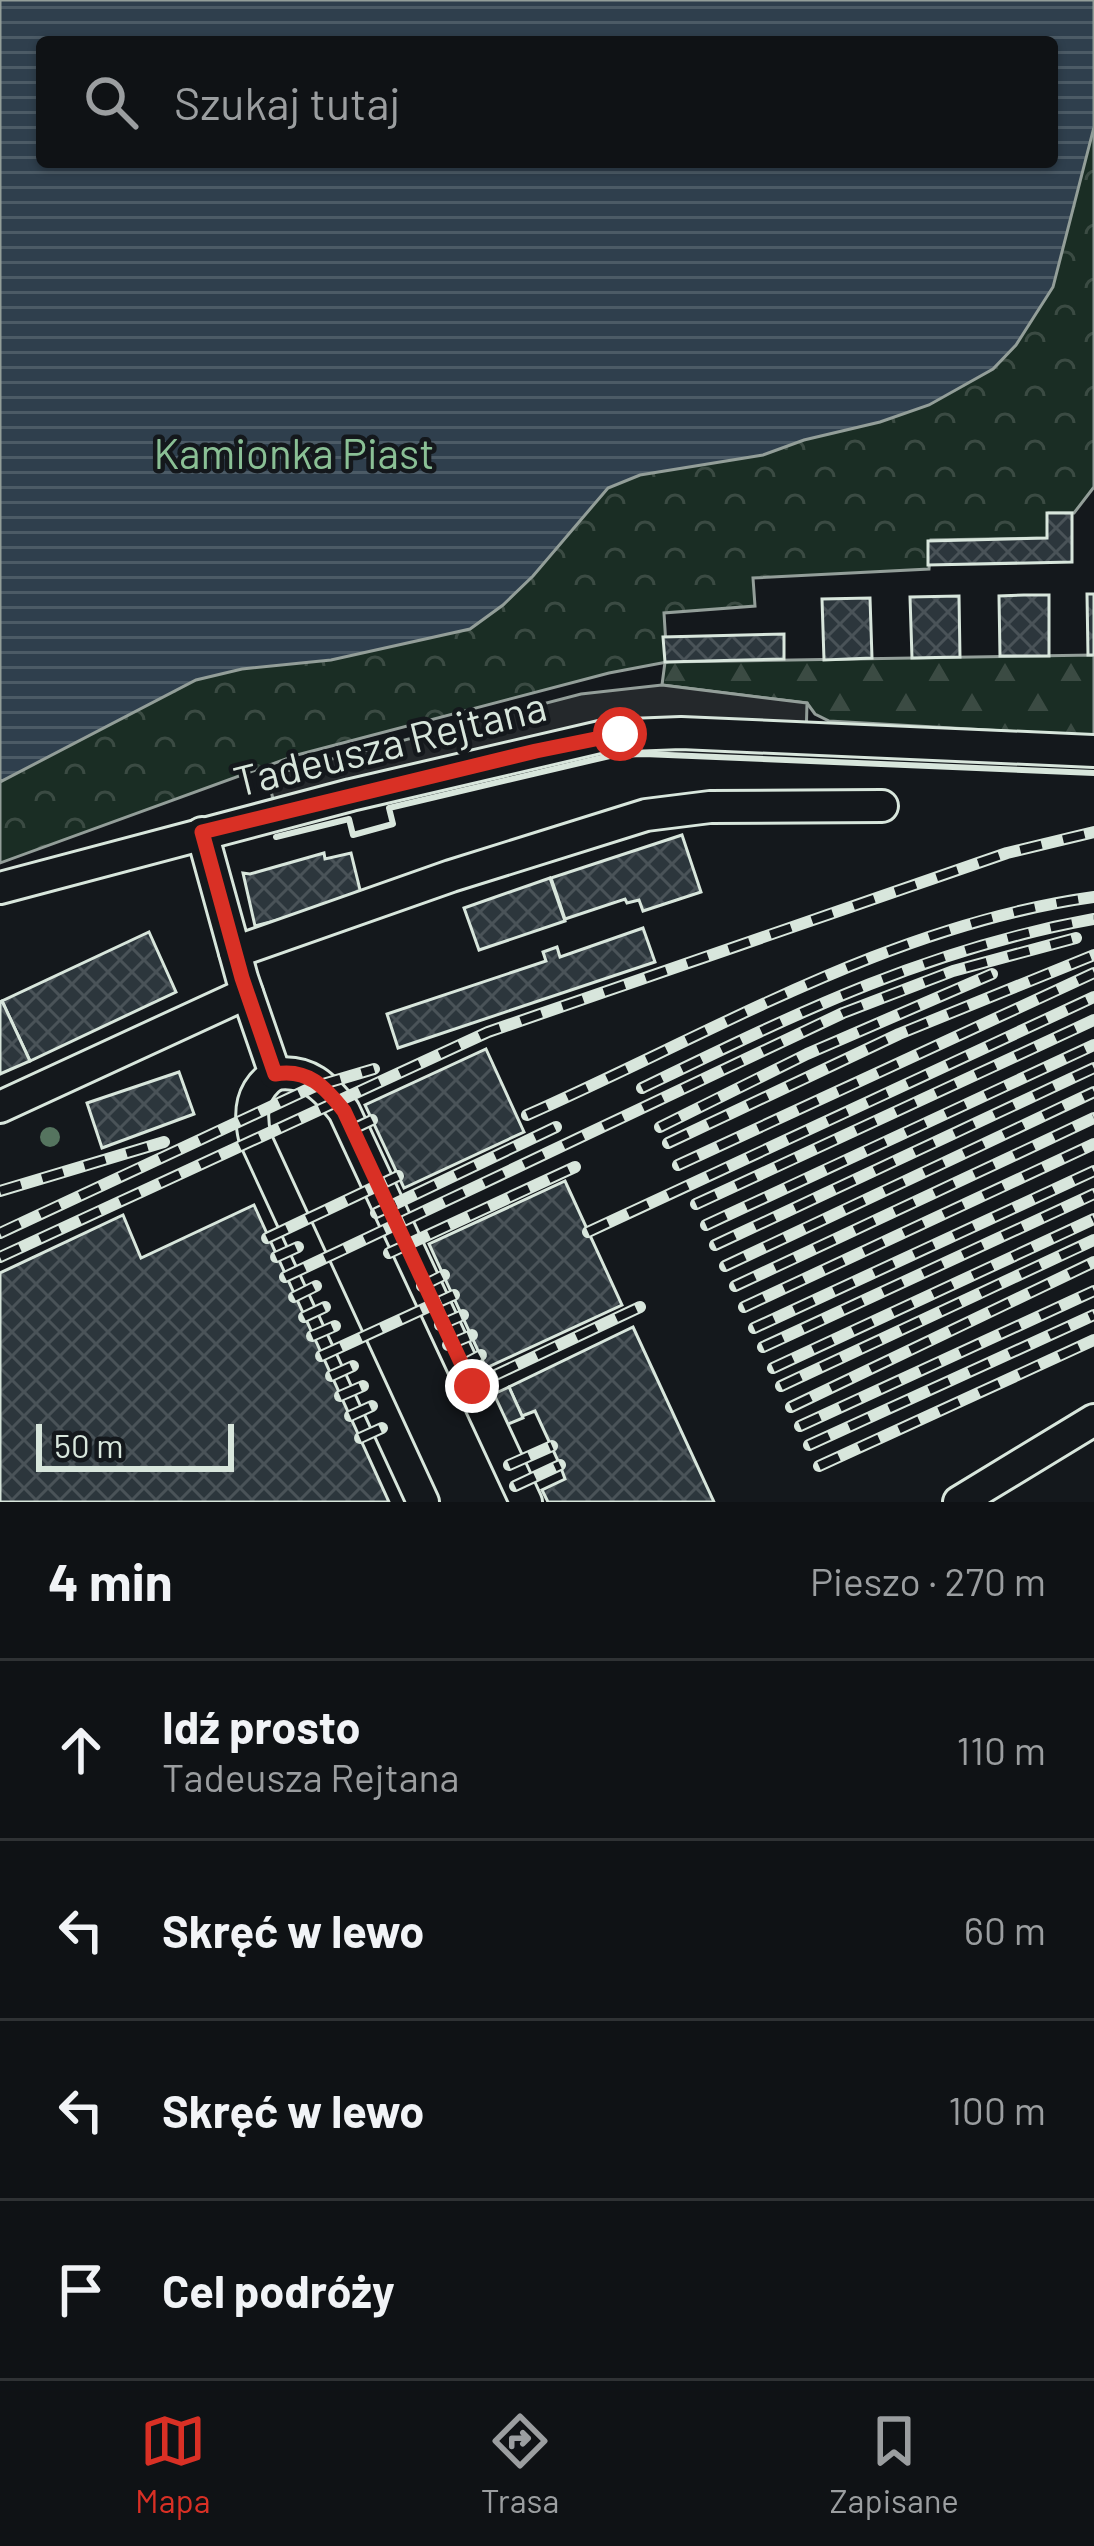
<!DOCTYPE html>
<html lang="pl">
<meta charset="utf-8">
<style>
:root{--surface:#0f1215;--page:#181b1e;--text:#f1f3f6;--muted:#9b9ea0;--line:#2f3234;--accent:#d93025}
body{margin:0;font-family:Barlow,sans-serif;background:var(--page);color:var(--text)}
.scale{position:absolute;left:36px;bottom:30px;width:198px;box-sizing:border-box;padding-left:12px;border:6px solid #d8e6dc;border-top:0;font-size:33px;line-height:42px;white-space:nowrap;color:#d8e6dc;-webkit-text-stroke:9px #14181c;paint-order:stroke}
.stop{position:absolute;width:36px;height:36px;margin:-27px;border:9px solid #d93025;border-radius:50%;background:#fff}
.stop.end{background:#d93025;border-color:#fff;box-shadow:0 3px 12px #0008}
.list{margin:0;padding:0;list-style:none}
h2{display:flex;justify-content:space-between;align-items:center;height:156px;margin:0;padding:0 48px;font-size:51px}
h2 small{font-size:39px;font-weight:400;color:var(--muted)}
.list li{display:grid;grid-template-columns:78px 1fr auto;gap:36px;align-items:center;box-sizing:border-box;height:180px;padding:0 48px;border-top:3px solid var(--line)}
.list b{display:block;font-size:45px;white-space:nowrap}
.list p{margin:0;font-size:39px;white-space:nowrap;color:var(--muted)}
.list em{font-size:39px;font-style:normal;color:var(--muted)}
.icon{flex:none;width:66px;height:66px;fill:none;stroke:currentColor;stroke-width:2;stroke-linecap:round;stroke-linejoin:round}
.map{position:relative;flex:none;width:1094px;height:1502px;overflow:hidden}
.search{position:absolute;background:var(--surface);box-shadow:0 3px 9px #0004;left:36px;right:36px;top:36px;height:132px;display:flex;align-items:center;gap:30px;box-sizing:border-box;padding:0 42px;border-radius:12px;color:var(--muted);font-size:45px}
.sheet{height:876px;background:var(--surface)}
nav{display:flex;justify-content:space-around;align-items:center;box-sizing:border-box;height:168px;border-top:3px solid var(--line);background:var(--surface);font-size:33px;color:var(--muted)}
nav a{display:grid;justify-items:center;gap:6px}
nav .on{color:var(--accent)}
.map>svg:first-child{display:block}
.forest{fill:url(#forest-firs);stroke:#939e99;stroke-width:3}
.park{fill:url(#park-crowns);stroke:#939e99;stroke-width:3;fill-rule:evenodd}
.parking{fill:#24282b;stroke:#939e99;stroke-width:3}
.water{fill:url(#water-rules);stroke:#939e99;stroke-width:3;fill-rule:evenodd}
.building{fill:url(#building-cross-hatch);stroke:#d8e6dc;stroke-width:3}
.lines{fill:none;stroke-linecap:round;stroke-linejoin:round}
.minor-casing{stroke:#d8e6dc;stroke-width:36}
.minor{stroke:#14181c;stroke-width:30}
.rail-casing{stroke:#d8e6dc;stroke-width:12}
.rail{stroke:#14181c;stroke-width:8;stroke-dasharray:22;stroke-linecap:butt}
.wall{stroke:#d8e6dc;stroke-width:6}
.tree{fill:#55745f}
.route{stroke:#d93025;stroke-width:15}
.labels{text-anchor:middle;stroke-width:9;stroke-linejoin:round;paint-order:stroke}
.park-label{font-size:42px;fill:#8ac095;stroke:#14181c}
.street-label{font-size:42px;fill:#d8e6dc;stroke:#14181c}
</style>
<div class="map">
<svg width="1094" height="1502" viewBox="0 0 1094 1502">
<defs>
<pattern id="forest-firs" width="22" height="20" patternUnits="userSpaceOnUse" patternTransform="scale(3)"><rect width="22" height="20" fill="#1a2d24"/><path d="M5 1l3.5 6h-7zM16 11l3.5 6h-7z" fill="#3b4b43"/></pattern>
<pattern id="park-crowns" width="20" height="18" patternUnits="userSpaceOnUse" patternTransform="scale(3)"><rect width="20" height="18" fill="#1a2d24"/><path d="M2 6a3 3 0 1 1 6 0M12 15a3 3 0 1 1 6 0" fill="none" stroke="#3b4b43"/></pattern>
<pattern id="water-rules" width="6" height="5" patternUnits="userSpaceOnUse" patternTransform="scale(3)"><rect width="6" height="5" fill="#2f3f4d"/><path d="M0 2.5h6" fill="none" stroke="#4c5b66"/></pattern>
<pattern id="building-cross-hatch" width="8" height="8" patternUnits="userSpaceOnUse" patternTransform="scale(3)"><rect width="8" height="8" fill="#2c363c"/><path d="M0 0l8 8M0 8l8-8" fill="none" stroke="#4a5358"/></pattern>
</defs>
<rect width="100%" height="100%" fill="#14181c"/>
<polygon class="forest" points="1094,655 1094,736 829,721 815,714 807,703 662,685 665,662"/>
<path class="park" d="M0 0H1094V487L1074 513H1049V538L931 540 929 569 753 578 755 606 664 613 667 662 609 673 297 755 0 863ZM42 42H1052V162H42Z"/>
<polygon class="parking" points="662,685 807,703 806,740 681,733 277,814 267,776 581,694"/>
<path class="water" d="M0 0H1094V127L1053 287 1016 345 993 369 929 405 880 422 804 440 763 455 640 475 608 488 533 576 503 605 470 629 331 660 242 669 196 680 0 782ZM42 42H1052V162H42Z"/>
<g class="building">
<polygon points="1047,513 1072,513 1072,562 928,565 928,541 1047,538"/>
<polygon points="1087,594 1094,594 1094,655 1088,655"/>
<polygon points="1024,595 1049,595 1049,656 1000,656 999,596"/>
<polygon points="959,596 960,657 912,658 910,597"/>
<polygon points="870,598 872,658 824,660 822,599"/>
<polygon points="784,634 784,659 665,662 663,637"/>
<polygon points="682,835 701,892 643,911 639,900 627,903 625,899 565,919 551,878"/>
<polygon points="324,853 325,859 351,853 362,898 255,926 243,873 250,874"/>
<polygon points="550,878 565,921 479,950 464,908"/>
<polygon points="643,928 655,962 398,1048 387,1014 546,961 543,952 557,947 560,957"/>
<polygon points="149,932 176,992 30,1061 2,1001"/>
<polygon points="2,1001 30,1061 0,1074 0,1002"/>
<polygon points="486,1049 524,1132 404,1188 365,1105"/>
<polygon points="179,1072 194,1114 102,1148 87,1103"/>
<polygon points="565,1181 622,1305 486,1368 429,1244"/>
<polygon points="254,1205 389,1502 0,1502 0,1273 123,1215 141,1258"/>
<polygon points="633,1327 714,1502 548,1502 542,1490 565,1479 560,1465 535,1411 522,1416 509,1387"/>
<polygon points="509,1387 523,1418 506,1425 492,1395"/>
</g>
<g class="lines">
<defs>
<g id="minor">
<path d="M202 833 242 978 275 1074C251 1090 249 1112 255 1138L423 1502"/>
<polyline points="0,888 351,795 604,736 681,733 1094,751"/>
<polyline points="235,952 451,876 646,815 710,807 882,806"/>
<path d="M275 1074C308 1069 325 1087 344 1111L526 1502"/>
<polyline points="0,1107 247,993"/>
<polyline points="959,1502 1094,1420"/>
</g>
</defs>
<use href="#minor" class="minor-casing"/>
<use href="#minor" class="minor"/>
<defs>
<g id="rail">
<path d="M642 1088C793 1015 926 949 1094 919"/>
<path d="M527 1115C713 1033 890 925 1094 897"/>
<polyline points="660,1127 807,1054 992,974"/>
<polyline points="353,1129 372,1120"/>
<polyline points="668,1143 899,1034 1094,955"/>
<polyline points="678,1165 1094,973"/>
<polyline points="0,1191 164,1142"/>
<polyline points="696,1204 1094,1020"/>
<polyline points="376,1213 556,1127"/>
<polyline points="706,1225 1094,1045"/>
<polyline points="588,1232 1094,997"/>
<polyline points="0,1233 313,1087 374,1069"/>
<polyline points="267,1238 398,1176"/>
<polyline points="715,1245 1094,1068"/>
<polyline points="389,1253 575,1167"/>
<polyline points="0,1257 488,1032 1007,853 1094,832"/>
<polyline points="276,1257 298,1247"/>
<polyline points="725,1266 1094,1092"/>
<polyline points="285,1277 843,1013 953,971 1076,938"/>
<polyline points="422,1286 444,1275"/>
<polyline points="735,1286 1094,1118"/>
<polyline points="294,1297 316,1286"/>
<polyline points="744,1307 1094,1144"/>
<polyline points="304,1317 325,1307"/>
<polyline points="440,1325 463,1315"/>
<polyline points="754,1328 1094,1171"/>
<polyline points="312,1336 335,1326"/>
<polyline points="448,1345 472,1335"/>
<polyline points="763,1347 1094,1194"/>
<polyline points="321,1356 454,1295"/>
<polyline points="460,1366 481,1355"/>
<polyline points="773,1368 1094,1219"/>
<polyline points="331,1376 353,1366"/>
<polyline points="781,1386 1094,1240"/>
<polyline points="457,1393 640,1307"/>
<polyline points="340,1396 363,1386"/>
<polyline points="791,1407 1094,1262"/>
<polyline points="350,1416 372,1406"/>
<polyline points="800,1426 1094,1291"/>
<polyline points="360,1438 382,1428"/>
<polyline points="809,1445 1094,1315"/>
<polyline points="509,1465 552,1446"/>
<polyline points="819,1466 1094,1340"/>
<polyline points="515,1486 560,1465"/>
</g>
</defs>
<use href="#rail" class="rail-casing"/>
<use href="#rail" class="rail"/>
<polyline class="wall" points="276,837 349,819 353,835 393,824 389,808 614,755 644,754 1094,773"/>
</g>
<circle class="tree" cx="50" cy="1137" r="10"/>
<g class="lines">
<path class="route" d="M472 1386 344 1111C325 1087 308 1068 275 1074L242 978 202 832 536 751 620 734"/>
</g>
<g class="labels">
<g class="park-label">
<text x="294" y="469">Kamionka Piast</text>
</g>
<g class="street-label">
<text transform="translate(390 744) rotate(-14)" y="15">Tadeusza Rejtana</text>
</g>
</g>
</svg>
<div class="scale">50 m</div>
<div class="stop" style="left:620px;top:734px"></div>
<div class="stop end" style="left:472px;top:1386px"></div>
<div class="search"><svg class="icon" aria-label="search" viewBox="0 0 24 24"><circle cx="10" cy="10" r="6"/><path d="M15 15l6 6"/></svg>Szukaj tutaj</div>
</div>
<section class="sheet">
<h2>4 min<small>Pieszo · 270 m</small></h2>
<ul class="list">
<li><svg class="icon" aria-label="ahead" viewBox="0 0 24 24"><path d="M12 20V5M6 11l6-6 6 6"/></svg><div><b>Idź prosto</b><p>Tadeusza Rejtana</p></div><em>110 m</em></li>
<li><svg class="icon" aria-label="left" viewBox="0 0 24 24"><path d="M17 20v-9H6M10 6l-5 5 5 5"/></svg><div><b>Skręć w lewo</b></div><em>60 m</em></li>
<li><svg class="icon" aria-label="left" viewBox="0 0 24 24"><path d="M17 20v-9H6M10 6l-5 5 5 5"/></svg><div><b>Skręć w lewo</b></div><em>100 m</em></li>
<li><svg class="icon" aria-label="arrive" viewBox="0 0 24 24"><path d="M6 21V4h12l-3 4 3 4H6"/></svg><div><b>Cel podróży</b></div></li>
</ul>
</section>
<nav>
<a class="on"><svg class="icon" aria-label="map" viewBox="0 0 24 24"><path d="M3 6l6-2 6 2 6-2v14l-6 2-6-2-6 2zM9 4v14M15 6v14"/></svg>Mapa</a>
<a><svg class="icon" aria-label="directions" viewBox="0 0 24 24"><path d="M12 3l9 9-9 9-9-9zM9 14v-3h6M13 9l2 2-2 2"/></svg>Trasa</a>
<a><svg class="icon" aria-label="saved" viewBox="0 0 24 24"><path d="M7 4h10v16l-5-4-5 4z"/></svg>Zapisane</a>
</nav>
